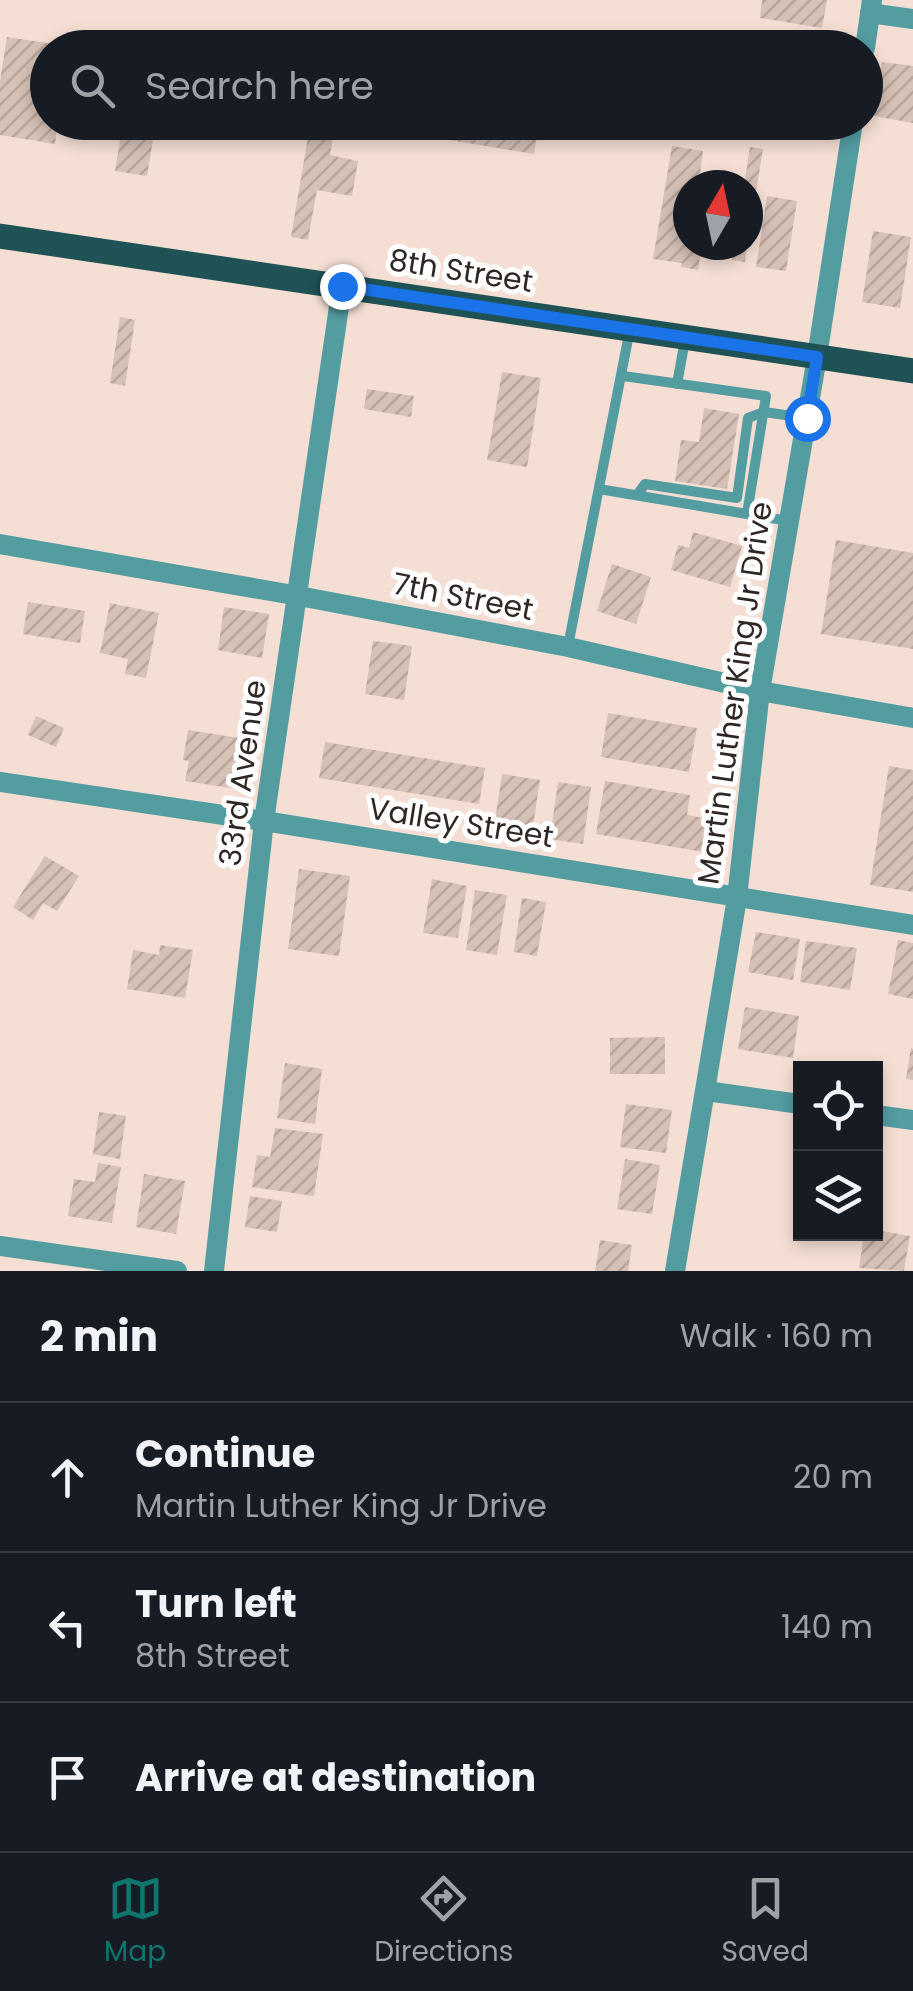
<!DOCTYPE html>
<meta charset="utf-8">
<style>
:root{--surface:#171b24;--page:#242831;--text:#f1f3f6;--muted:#9ea1a6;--line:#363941;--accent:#0f766e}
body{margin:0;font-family:Poppins,sans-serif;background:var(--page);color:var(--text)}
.controls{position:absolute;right:30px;bottom:30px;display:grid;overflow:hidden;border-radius:0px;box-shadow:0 5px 15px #0003}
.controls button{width:90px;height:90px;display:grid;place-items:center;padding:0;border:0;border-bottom:2px solid var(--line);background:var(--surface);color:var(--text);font:50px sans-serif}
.compass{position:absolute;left:673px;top:170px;width:90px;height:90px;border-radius:50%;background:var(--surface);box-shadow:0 5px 15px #0003;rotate:9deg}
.stop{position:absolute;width:30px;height:30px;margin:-22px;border:8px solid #1a73e8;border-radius:50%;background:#fff}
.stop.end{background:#1a73e8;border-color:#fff;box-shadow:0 2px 10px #0008}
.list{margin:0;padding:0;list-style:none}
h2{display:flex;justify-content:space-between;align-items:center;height:130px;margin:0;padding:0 40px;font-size:42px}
h2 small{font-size:32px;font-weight:400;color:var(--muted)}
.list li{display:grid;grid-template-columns:65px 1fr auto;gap:30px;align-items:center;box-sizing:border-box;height:150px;padding:0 40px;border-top:2px solid var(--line)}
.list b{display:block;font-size:38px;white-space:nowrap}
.list p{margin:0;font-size:32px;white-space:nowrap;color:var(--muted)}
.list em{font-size:32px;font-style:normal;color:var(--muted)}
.icon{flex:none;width:55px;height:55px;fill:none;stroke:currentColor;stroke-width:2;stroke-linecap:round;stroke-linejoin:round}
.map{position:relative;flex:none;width:913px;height:1271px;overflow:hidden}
.search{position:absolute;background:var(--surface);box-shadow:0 5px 15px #0003;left:30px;right:30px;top:30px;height:110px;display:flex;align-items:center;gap:25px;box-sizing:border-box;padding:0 35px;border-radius:55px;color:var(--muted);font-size:38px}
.sheet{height:580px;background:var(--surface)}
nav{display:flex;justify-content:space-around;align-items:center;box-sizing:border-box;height:140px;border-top:2px solid var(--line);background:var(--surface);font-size:28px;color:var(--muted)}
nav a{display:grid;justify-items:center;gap:5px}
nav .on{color:var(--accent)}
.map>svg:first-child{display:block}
.building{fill:url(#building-hatch)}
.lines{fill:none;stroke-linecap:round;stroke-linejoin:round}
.lane{stroke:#539ca0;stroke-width:10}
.street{stroke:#539ca0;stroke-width:20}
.primary{stroke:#1e5255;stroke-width:25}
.route{stroke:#1a73e8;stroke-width:12}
.labels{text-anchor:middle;stroke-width:10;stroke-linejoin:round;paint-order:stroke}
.street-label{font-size:30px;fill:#2f2723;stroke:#fff}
</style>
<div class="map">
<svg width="913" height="1271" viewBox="0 0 913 1271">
<defs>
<pattern id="building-hatch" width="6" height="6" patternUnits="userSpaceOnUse" patternTransform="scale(2.5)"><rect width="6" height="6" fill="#d6c1b6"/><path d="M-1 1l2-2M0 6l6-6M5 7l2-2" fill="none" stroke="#b8a69c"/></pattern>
</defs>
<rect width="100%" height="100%" fill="#f5dfd4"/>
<g class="building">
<polygon points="762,0 827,0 822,28 760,18"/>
<polygon points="7,37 61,45 61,48 48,48 48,122 58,122 55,144 0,135 0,81"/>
<polygon points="446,42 469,45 469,48 445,48"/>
<polygon points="882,62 913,66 913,123 874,116"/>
<polygon points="123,122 156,122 147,176 115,171"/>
<polygon points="433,122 539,122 534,154 431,137"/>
<polygon points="310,125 334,129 330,155 358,161 352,196 317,190 308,240 291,237"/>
<polygon points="672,146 703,151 700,173 713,175 711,185 688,185 688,245 702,245 698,270 681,267 682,263 653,259"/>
<polygon points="750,147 763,149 750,227 748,227 748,185 744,185"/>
<polygon points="767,196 797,201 786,271 756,267"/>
<polygon points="873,231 911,237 900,308 862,302"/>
<polygon points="734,245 747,245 745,262 732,260"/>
<polygon points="120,317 135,320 125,386 110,383"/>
<polygon points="502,372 541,378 527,467 487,460"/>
<polygon points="367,389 414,396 411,417 364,409"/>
<polygon points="704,408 739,414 727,489 675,481 681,440 699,442"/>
<polygon points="693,532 742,546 730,587 671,570 678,545 689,548"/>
<polygon points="836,540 913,553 913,649 821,634"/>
<polygon points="612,564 651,577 636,624 597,611"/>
<polygon points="28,602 85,611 80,643 23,634"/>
<polygon points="110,603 159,613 146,678 125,674 128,659 100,653"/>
<polygon points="224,607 269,614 262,658 218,650"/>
<polygon points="373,641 412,646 404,700 365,694"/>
<polygon points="608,713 697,728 689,772 601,757"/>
<polygon points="36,716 64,728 56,747 28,735"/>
<polygon points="188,730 245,739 237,789 185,781 189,761 183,760"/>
<polygon points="325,742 485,768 479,804 319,778"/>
<polygon points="889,766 913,770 913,892 870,885"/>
<polygon points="502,774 540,780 531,839 493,833"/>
<polygon points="605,781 690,795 687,815 709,819 704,852 596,834"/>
<polygon points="558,782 591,787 583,844 550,839"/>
<polygon points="45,856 79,876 57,911 43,903 33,920 13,907"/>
<polygon points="299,869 350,876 339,956 288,949"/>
<polygon points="432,879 467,886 458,938 423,933"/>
<polygon points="475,890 507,895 497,955 466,950"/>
<polygon points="522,898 546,902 537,956 514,952"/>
<polygon points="756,932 800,939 793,980 748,972"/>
<polygon points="898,940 913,943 913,999 888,994"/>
<polygon points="806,941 857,948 850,990 800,982"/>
<polygon points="160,945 193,950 185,998 127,989 133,950 159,955"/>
<polygon points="745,1007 799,1016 793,1058 738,1049"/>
<polygon points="665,1037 665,1074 610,1074 610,1038"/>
<polygon points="911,1048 913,1049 913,1080 906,1079"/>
<polygon points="285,1063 322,1069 315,1124 277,1118"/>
<polygon points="626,1104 672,1110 666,1153 620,1147"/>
<polygon points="99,1112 126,1116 120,1159 93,1154"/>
<polygon points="275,1128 323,1134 314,1196 252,1187 257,1155 270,1157"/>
<polygon points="625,1159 660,1165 652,1214 617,1209"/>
<polygon points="98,1163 121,1167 112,1223 68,1216 74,1179 95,1182"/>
<polygon points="144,1174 185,1181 176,1234 136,1227"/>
<polygon points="250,1196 282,1201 277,1232 245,1227"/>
<polygon points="876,1230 910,1236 904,1271 859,1268 864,1234 876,1234"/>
<polygon points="600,1240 632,1245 628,1271 595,1271"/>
</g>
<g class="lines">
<g class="lane">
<polyline points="677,384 685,340"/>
<polyline points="599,489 747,514 766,396 623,376"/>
<polyline points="637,495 645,484 737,498 748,418 764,412 806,418"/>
<polyline points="747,514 789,521"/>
<polyline points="568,646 630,329"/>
</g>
<g class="street">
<polyline points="870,13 913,19"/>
<polyline points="865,48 872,0"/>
<polyline points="0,544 299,596 568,647 760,691 913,718"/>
<polyline points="0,782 264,821 913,925"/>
<polyline points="706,1091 800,1104"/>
<polyline points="876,1115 913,1120"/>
<polyline points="0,1246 177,1271"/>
<polyline points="214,1271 264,821 342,286"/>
<polyline points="675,1271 737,898 760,691 817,357 853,122"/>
</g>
<polyline class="primary" points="0,236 913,371"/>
</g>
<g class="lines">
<polyline class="route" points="342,286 817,357 807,418"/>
</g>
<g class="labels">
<g class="street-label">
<text transform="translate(461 271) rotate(9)" y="10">8th Street</text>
<text transform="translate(463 597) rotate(11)" y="10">7th Street</text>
<text transform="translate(735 693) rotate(-82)" y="10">Martin Luther King Jr Drive</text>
<text transform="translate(243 773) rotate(-82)" y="10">33rd Avenue</text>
<text transform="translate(461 823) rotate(9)" y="10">Valley Street</text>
</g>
</g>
</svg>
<div class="controls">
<button><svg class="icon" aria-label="locate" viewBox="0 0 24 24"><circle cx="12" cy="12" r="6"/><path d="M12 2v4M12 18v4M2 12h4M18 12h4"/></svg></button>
<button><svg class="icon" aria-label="layers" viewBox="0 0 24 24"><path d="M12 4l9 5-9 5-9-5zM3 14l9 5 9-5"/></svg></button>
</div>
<svg class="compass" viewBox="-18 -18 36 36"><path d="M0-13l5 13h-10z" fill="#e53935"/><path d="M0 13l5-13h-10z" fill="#9ea1a6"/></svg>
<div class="stop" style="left:807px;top:418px"></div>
<div class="stop end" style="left:342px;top:286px"></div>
<div class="search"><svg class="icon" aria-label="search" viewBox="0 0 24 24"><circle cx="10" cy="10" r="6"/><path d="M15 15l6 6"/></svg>Search here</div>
</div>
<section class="sheet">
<h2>2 min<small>Walk · 160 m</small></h2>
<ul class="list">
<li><svg class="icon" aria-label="ahead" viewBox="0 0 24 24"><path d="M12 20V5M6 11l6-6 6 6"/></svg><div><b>Continue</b><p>Martin Luther King Jr Drive</p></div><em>20 m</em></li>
<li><svg class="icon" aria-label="left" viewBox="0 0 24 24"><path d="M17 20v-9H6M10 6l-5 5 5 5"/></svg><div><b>Turn left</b><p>8th Street</p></div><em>140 m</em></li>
<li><svg class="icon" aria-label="arrive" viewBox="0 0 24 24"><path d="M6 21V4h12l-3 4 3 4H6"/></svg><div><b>Arrive at destination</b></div></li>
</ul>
</section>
<nav>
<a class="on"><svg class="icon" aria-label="map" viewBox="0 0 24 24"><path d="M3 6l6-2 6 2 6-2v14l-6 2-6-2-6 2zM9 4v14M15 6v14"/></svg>Map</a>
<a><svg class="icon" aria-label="directions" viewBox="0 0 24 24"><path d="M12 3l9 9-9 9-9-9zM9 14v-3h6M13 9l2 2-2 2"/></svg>Directions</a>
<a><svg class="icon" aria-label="saved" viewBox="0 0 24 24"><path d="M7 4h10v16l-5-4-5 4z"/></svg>Saved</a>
</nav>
